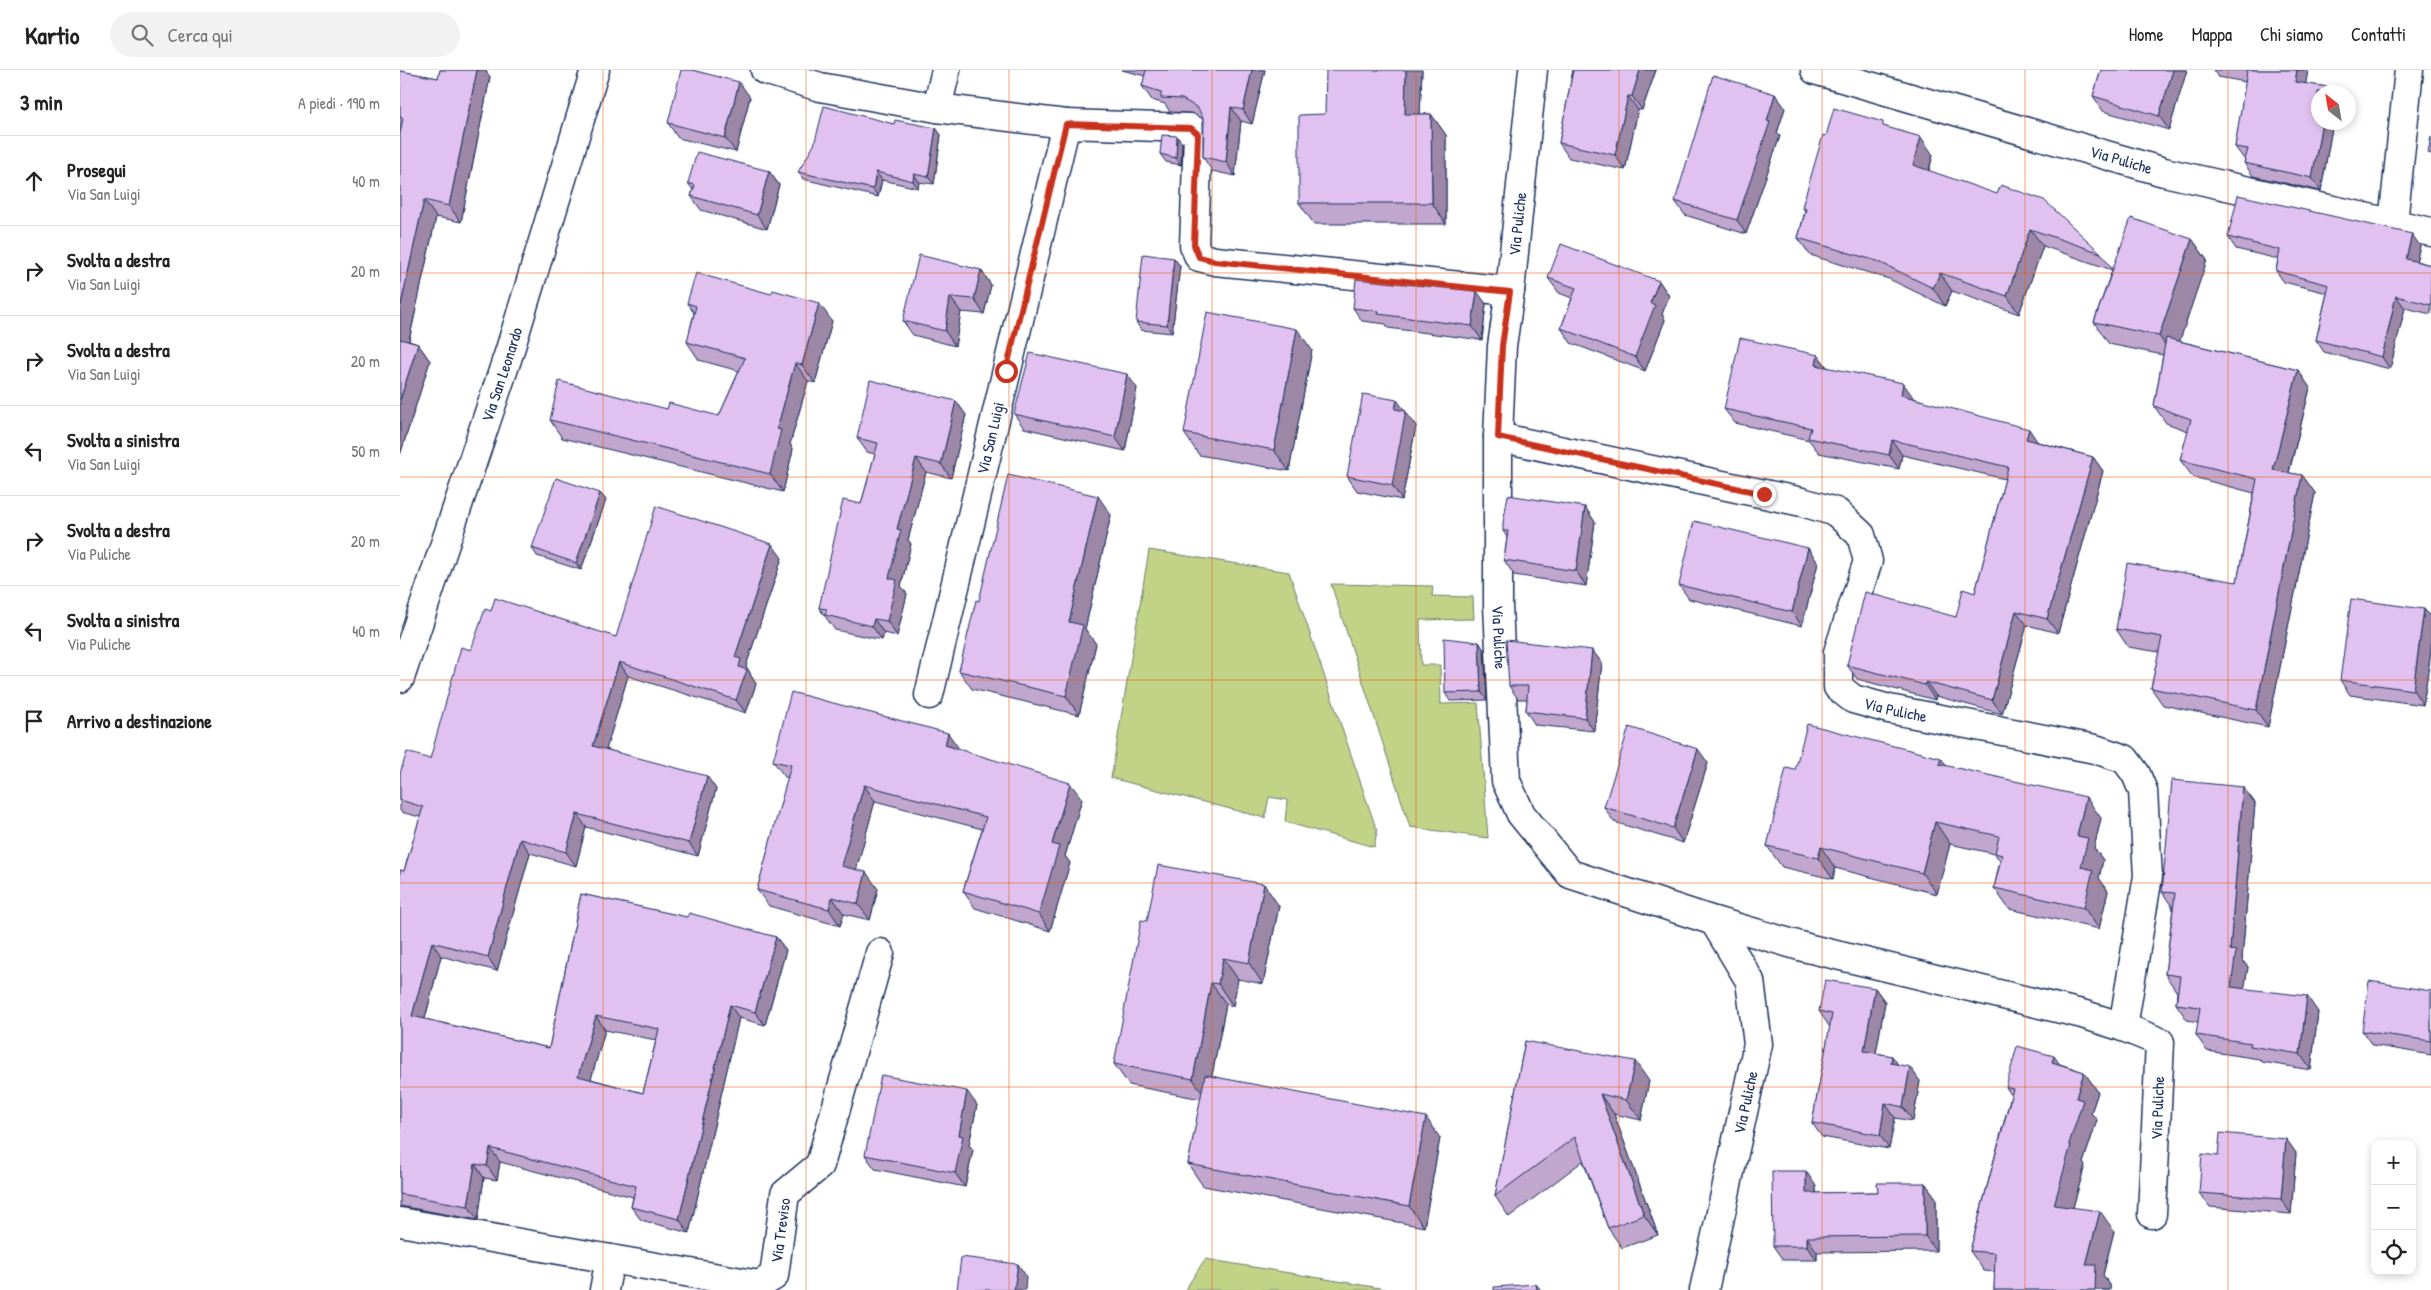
<!DOCTYPE html>
<html lang="it">
<meta charset="utf-8">
<style>
:root{--surface:#fff;--page:#f2f2f2;--text:#222;--muted:#767676;--line:#e0e0e0}
body{margin:0;font-family:"Patrick Hand",sans-serif;background:var(--page);color:var(--text)}
.controls{position:absolute;right:15px;bottom:15px;display:grid;overflow:hidden;border-radius:10px;box-shadow:0 2px 8px #0003}
.controls button{width:45px;height:45px;display:grid;place-items:center;padding:0;border:0;border-bottom:1px solid var(--line);background:var(--surface);color:var(--text);font:25px sans-serif}
.compass{position:absolute;left:1911px;top:15px;width:45px;height:45px;border-radius:50%;background:var(--surface);box-shadow:0 2px 8px #0003;rotate:329deg}
.stop{position:absolute;width:15px;height:15px;margin:-11px;border:4px solid #c8321e;border-radius:50%;background:#fff}
.stop.end{background:#c8321e;border-color:#fff;box-shadow:0 1px 5px #0008}
.list{margin:0;padding:0;list-style:none}
h2{display:flex;justify-content:space-between;align-items:center;height:65px;margin:0;padding:0 20px;font-size:21px}
h2 small{font-size:16px;font-weight:400;color:var(--muted)}
.list li{display:grid;grid-template-columns:32px 1fr auto;gap:15px;align-items:center;box-sizing:border-box;height:90px;padding:0 20px;border-top:1px solid var(--line)}
.list b{display:block;font-size:19px;white-space:nowrap}
.list p{margin:0;font-size:16px;white-space:nowrap;color:var(--muted)}
.list em{font-size:16px;font-style:normal;color:var(--muted)}
.icon{flex:none;width:28px;height:28px;fill:none;stroke:currentColor;stroke-width:2;stroke-linecap:round;stroke-linejoin:round}
.map{position:relative;flex:none;width:2031px;height:1220px;overflow:hidden}
header{display:flex;align-items:center;gap:30px;box-sizing:border-box;height:70px;padding:0 25px;background:var(--surface);border-bottom:1px solid var(--line)}
header strong{font-size:24px}
nav{display:flex;gap:28px;margin-inline-start:auto;font-size:18px}
.search{width:350px;height:45px;background:var(--page);display:flex;align-items:center;gap:12px;box-sizing:border-box;padding:0 18px;border-radius:28px;color:var(--muted);font-size:19px}
main{display:flex}
aside{flex:1;background:var(--surface)}
.map>svg:first-child{display:block}
.green{fill:#c2d286;stroke:#6e8072}
.lines{fill:none;stroke-linecap:round;stroke-linejoin:round}
.minor-casing{stroke:#1b2f5e;stroke-width:31}
.secondary-casing{stroke:#1b2f5e;stroke-width:31}
.minor{stroke:#fff;stroke-width:28}
.secondary{stroke:#fff;stroke-width:28}
.wall{fill:#c1a6ce;stroke:#1b2f5e;fill-rule:evenodd}
.shaded-wall{fill:#9d87a7;stroke:#1b2f5e}
.building{fill:#e0c1ef;stroke:#1b2f5e;fill-rule:evenodd}
.route{stroke:#c8321e;stroke-width:6}
.grid{fill:none;stroke:#e8590c;stroke-width:1;stroke-opacity:0.55}
.labels{text-anchor:middle;stroke-width:4;stroke-linejoin:round;paint-order:stroke}
.street-label{font-size:16px;fill:#1b2f5e;stroke:#fff}
</style>
<header>
<strong>Kartio</strong>
<div class="search"><svg class="icon" aria-label="search" viewBox="0 0 24 24"><circle cx="10" cy="10" r="6"/><path d="M15 15l6 6"/></svg>Cerca qui</div>
<nav><a>Home</a><a>Mappa</a><a>Chi siamo</a><a>Contatti</a></nav>
</header>
<main>
<aside>
<h2>3 min<small>A piedi · 190 m</small></h2>
<ul class="list">
<li><svg class="icon" aria-label="ahead" viewBox="0 0 24 24"><path d="M12 20V5M6 11l6-6 6 6"/></svg><div><b>Prosegui</b><p>Via San Luigi</p></div><em>40 m</em></li>
<li><svg class="icon" aria-label="right" viewBox="0 0 24 24"><path d="M7 20v-9h11M14 6l5 5-5 5"/></svg><div><b>Svolta a destra</b><p>Via San Luigi</p></div><em>20 m</em></li>
<li><svg class="icon" aria-label="right" viewBox="0 0 24 24"><path d="M7 20v-9h11M14 6l5 5-5 5"/></svg><div><b>Svolta a destra</b><p>Via San Luigi</p></div><em>20 m</em></li>
<li><svg class="icon" aria-label="left" viewBox="0 0 24 24"><path d="M17 20v-9H6M10 6l-5 5 5 5"/></svg><div><b>Svolta a sinistra</b><p>Via San Luigi</p></div><em>50 m</em></li>
<li><svg class="icon" aria-label="right" viewBox="0 0 24 24"><path d="M7 20v-9h11M14 6l5 5-5 5"/></svg><div><b>Svolta a destra</b><p>Via Puliche</p></div><em>20 m</em></li>
<li><svg class="icon" aria-label="left" viewBox="0 0 24 24"><path d="M17 20v-9H6M10 6l-5 5 5 5"/></svg><div><b>Svolta a sinistra</b><p>Via Puliche</p></div><em>40 m</em></li>
<li><svg class="icon" aria-label="arrive" viewBox="0 0 24 24"><path d="M6 21V4h12l-3 4 3 4H6"/></svg><div><b>Arrivo a destinazione</b></div></li>
</ul>
</aside>
<div class="map">
<svg width="2031" height="1220" viewBox="0 0 2031 1220">
<rect width="100%" height="100%" fill="#fff"/>
<filter id="ink" filterUnits="userSpaceOnUse"><feTurbulence type="fractalNoise" baseFrequency=".02" numOctaves="2"/><feDisplacementMap in="SourceGraphic" scale="10" xChannelSelector="R" yChannelSelector="G"/><feConvolveMatrix kernelMatrix="1 2 1 2 8 2 1 2 1" color-interpolation-filters="sRGB"/></filter>
<g filter="url(#ink)">
<g class="green">
<polygon points="749,480 889,502 977,761 974,777 885,752 887,730 869,727 865,748 711,708"/>
<polygon points="931,514 1033,516 1032,526 1073,527 1074,549 1020,550 1021,595 1040,595 1041,634 1078,633 1088,768 1010,757"/>
<polygon points="805,1189 992,1220 785,1220"/>
</g>
<g class="lines">
<defs>
<g id="minor">
<polyline points="365,0 420,17 537,38 666,54 529,625"/>
<path id="s1" d="M1133 0 1110 221 1102 276 1098 367V535L1106 711 1121 744 1170 804 1314 851 1407 878 1682 944 1723 957 1760 972 1752 1144"/>
<path id="s2" d="M1415 0 1764 102 2031 162"/>
<polyline points="537,38 546,0"/>
<polyline points="666,54 791,58 798,64 794,175 799,187 815,191 1110,221"/>
<polyline points="1993,153 2009,0"/>
<path id="s3" d="M1098 367 1402 432 1436 442 1461 465 1468 491 1438 582V617L1453 629 1489 639 1695 679 1725 689 1736 704 1743 721 1748 806 1723 957"/>
<path id="s4" d="M0 1152 359 1215 374 1206 385 1124 420 1095 480 883"/>
<polyline points="204,1220 210,1189"/>
<path id="s5" d="M1304 1220 1358 974 1350 911 1314 851"/>
</g>
<g id="secondary">
<path id="s6" d="M0 608 109 283 195 0"/>
</g>
</defs>
<use href="#minor" class="minor-casing"/>
<use href="#secondary" class="secondary-casing"/>
<use href="#minor" class="minor"/>
<use href="#secondary" class="secondary"/>
</g>
<g class="wall">
<polygon points="40,0 85,0 90,7 61,152 36,147 9,271 18,274 30,291 0,385 0,1 38,8"/>
<polygon points="722,0 865,0 852,54 841,51 835,106 812,101 803,87 803,49 792,43 770,42 765,34 752,30 742,16 745,6"/>
<polygon points="1022,0 1020,44 1031,44 1046,65 1046,154 914,154 899,133 925,44"/>
<polygon points="1173,0 1256,0 1242,40 1238,40 1225,100 1169,88 1159,73"/>
<polygon points="1701,0 1787,0 1769,60 1703,41 1693,26"/>
<polygon points="1813,0 1908,0 1905,14 1928,17 1931,22 1918,22 1918,52 1933,52 1921,121 1853,106 1844,93 1845,90 1844,89 1835,77 1846,12 1818,7"/>
<polygon points="1375,24 1385,38 1377,63 1380,66 1346,164 1285,145 1275,131"/>
<polygon points="350,27 336,82 278,68 268,53"/>
<polygon points="494,54 536,58 541,65 534,114 519,112 518,118 482,110 478,127 403,109 398,102"/>
<polygon points="1487,57 1533,85 1529,101 1701,183 1713,200 1792,169 1807,190 1779,271 1898,300 1910,318 1889,403 1902,405 1915,423 1868,657 1763,635 1751,618 1759,582 1728,577 1716,559 1837,512 1854,423 1793,407 1780,390 1788,361 1766,353 1754,336 1763,285 1709,274 1694,252 1712,200 1643,176 1619,244 1552,221 1545,236 1489,209 1410,185 1398,168 1405,141 1402,137 1426,66"/>
<polygon points="782,73 781,95 766,92 760,84"/>
<polygon points="369,101 379,115 367,159 301,140 291,126 293,120 288,113"/>
<polygon points="1828,167 2020,176 2016,191 2031,195 2031,244 2005,238 1990,299 1924,282 1916,270 1927,223 1884,212 1876,201 1878,189 1836,179"/>
<polygon points="774,188 780,196 772,263 741,260 736,252"/>
<polygon points="581,200 591,215 584,244 561,242 555,276 513,265 503,251"/>
<polygon points="1148,208 1259,211 1269,226 1262,244 1265,250 1245,301 1171,273 1161,258 1172,228 1159,223"/>
<polygon points="287,233 432,251 415,313 408,311 390,374 393,379 383,422 162,368 150,350 267,339 319,346 339,301 299,290 287,272 294,243"/>
<polygon points="1086,234 1082,270 988,258 986,254 962,251 953,238"/>
<polygon points="912,280 889,401 799,385 784,363"/>
<polygon points="1418,285 1427,297 1638,372 1693,387 1703,401 1658,563 1627,555 1602,644 1536,626 1535,630 1457,609 1447,595 1556,547 1575,523 1605,409 1502,385 1499,399 1419,383 1409,370 1335,353 1324,339"/>
<polygon points="737,318 725,381 624,358 614,344"/>
<polygon points="556,331 566,345 551,408 526,402 508,470 511,474 501,516 507,524 497,566 484,563 482,570 435,560 419,538 461,434 475,384 467,382 457,368"/>
<polygon points="1005,341 1016,356 1002,430 957,421 947,406"/>
<polygon points="200,423 206,430 181,500 137,486 132,478"/>
<polygon points="1185,437 1195,452 1186,516 1114,505 1104,490 1107,467 1103,461"/>
<polygon points="711,445 685,559 696,574 679,645 572,619 559,601 579,531"/>
<polygon points="1408,478 1418,493 1402,556 1289,529 1279,515"/>
<path d="M382 488 346 596 350 603V604L356 614 346 643 228 606 206 679 316 719 298 786 186 757 176 796 130 783 97 901 41 886 25 949 149 978 181 824 376 867 386 880 365 955 339 948 289 1163 241 1150 231 1137 233 1127 100 1092 97 1110 84 1108 78 1150 0 1136V800L4 801 20 747 1 742 0 740V703L30 689 71 580 91 541 216 567ZM205 960 256 970 243 1023 191 1009Z"/>
<polygon points="2024,539 2031,548 2031,581 2023,635 1950,625 1940,610"/>
<polygon points="1079,572 1084,580 1087,630 1050,631 1045,623"/>
<polygon points="1192,580 1202,593 1194,661 1135,655 1126,641 1127,629 1118,629 1109,616"/>
<polygon points="560,680 682,729 665,786 670,793 650,861 575,838 563,821 582,759 475,731 456,800 478,819 470,850 444,844 440,856 369,836 357,820 388,708 385,707 373,691"/>
<polygon points="1541,688 1546,696 1701,748 1694,778 1703,790 1699,808 1708,821 1699,859 1609,839 1594,818 1600,791 1595,784 1550,774 1537,824 1435,798 1433,809 1382,797 1367,776 1395,700"/>
<polygon points="1308,693 1283,773 1214,752 1204,737"/>
<polygon points="1843,717 1855,733 1842,889 1848,897 1844,918 1918,942 1911,1000 1862,992 1859,989 1807,981 1796,965 1798,952 1787,950 1776,934 1777,921 1776,921 1765,904 1773,838 1762,822"/>
<polygon points="879,836 863,914 838,909 833,936 826,934 812,1006 1040,1068 1024,1157 803,1116 788,1094 801,1029 729,1015 714,994 747,851"/>
<polygon points="1475,918 1485,932 1476,983 1492,986 1498,995 1520,1011 1513,1051 1495,1048 1489,1079 1422,1067 1412,1053 1430,956 1429,956 1419,941"/>
<polygon points="2031,921 2031,985 1972,975 1962,961"/>
<polygon points="1125,971 1249,1011 1241,1050 1214,1044 1258,1165 1222,1178 1208,1158 1183,1091 1109,1147 1095,1126"/>
<polygon points="1660,994 1684,1002 1698,1022 1691,1043 1697,1050 1683,1093 1685,1095 1673,1137 1714,1161 1703,1205 1710,1215 1710,1220 1594,1220 1595,1202 1584,1201 1570,1181 1611,1025 1606,1017"/>
<polygon points="577,1035 569,1075 573,1080 565,1117 475,1099 465,1085"/>
<polygon points="1886,1069 1896,1083 1891,1144 1810,1137 1799,1123 1818,1086"/>
<polygon points="1525,1113 1536,1128 1536,1181 1417,1182 1417,1190 1383,1190 1373,1176 1416,1116 1416,1123 1478,1122"/>
</g>
<g class="shaded-wall">
<polygon points="77,0 85,0 90,7 61,152 49,136"/>
<polygon points="852,0 865,0 852,54 843,40"/>
<polygon points="1006,0 1022,0 1019,65 1005,44"/>
<polygon points="1240,0 1256,0 1242,40 1232,26"/>
<polygon points="1773,0 1787,0 1769,60 1759,46"/>
<polygon points="1897,0 1908,0 1904,25 1895,12"/>
<polygon points="339,12 350,27 336,82 325,68"/>
<polygon points="1928,17 1931,22 1927,22"/>
<polygon points="1375,24 1385,38 1377,63 1380,66 1346,164 1337,150"/>
<polygon points="1228,26 1238,40 1225,100 1215,85"/>
<polygon points="831,37 841,51 835,106 826,92"/>
<polygon points="1031,44 1046,65 1046,154 1032,133"/>
<polygon points="1922,52 1933,52 1921,121 1912,108"/>
<polygon points="536,58 541,65 534,114 528,107"/>
<polygon points="777,66 782,73 781,95 776,88"/>
<polygon points="1521,67 1533,85 1525,113 1513,95"/>
<polygon points="369,101 379,115 367,159 357,145"/>
<polygon points="476,102 482,110 478,127 473,119"/>
<polygon points="514,104 519,112 518,118 513,111"/>
<polygon points="24,130 36,147 6,284 0,276 0,239"/>
<polygon points="1630,159 1643,176 1619,244 1607,226"/>
<polygon points="2012,164 2020,176 2014,200 2006,189"/>
<polygon points="1792,169 1807,190 1774,288 1759,266"/>
<polygon points="774,188 780,196 772,263 767,255"/>
<polygon points="581,200 591,215 584,244 574,229"/>
<polygon points="1540,203 1552,221 1545,236 1533,218"/>
<polygon points="1259,211 1269,226 1262,244 1265,250 1245,301 1235,287 1250,233"/>
<polygon points="1077,221 1086,234 1082,270 1072,256"/>
<polygon points="1996,226 2005,238 1990,299 1982,287"/>
<polygon points="550,227 561,242 555,276 545,261"/>
<polygon points="419,233 432,251 415,313 402,295"/>
<polygon points="897,259 912,280 889,401 874,380"/>
<polygon points="18,274 30,291 0,385 0,330"/>
<polygon points="1418,285 1428,299 1416,295"/>
<polygon points="395,293 408,311 390,374 393,379 383,422 370,404 377,359"/>
<polygon points="1898,300 1910,318 1885,417 1873,400"/>
<polygon points="727,304 737,318 725,381 715,367"/>
<polygon points="1503,313 1513,327 1511,339 1501,325"/>
<polygon points="997,330 1016,356 1002,430 992,415 995,339"/>
<polygon points="556,331 566,345 551,408 541,394"/>
<polygon points="1629,359 1639,374 1626,369"/>
<polygon points="1492,370 1502,385 1499,399 1489,385"/>
<polygon points="1693,387 1703,401 1658,563 1647,549"/>
<polygon points="516,388 526,402 508,470 511,474 501,516 507,524 497,566 487,551 489,508 497,459"/>
<polygon points="1902,405 1915,423 1868,657 1856,640"/>
<polygon points="200,423 206,430 181,500 176,493"/>
<polygon points="698,426 711,445 685,559 696,574 679,645 666,626 669,552"/>
<polygon points="1185,437 1195,452 1186,516 1176,501"/>
<polygon points="372,474 382,488 346,596 350,603 350,604 356,614 346,643 336,630 339,597 335,587"/>
<polygon points="1408,478 1418,493 1402,556 1392,542"/>
<polygon points="2024,539 2031,548 2031,581 2023,635 2013,620"/>
<polygon points="1616,541 1627,555 1602,644 1592,630"/>
<polygon points="474,549 484,563 482,570 472,556"/>
<polygon points="1079,572 1084,580 1087,630 1081,622"/>
<polygon points="1192,580 1202,593 1194,661 1185,648"/>
<polygon points="219,592 228,606 203,690 193,676"/>
<polygon points="1526,612 1536,626 1535,630 1525,615"/>
<polygon points="548,663 560,680 545,675"/>
<polygon points="1298,679 1308,693 1283,773 1273,758"/>
<polygon points="1541,688 1556,709 1539,694"/>
<polygon points="307,706 316,719 298,786 289,773"/>
<polygon points="670,713 682,729 665,786 670,793 650,861 639,844 652,774"/>
<polygon points="464,715 475,731 453,812 441,796"/>
<polygon points="1843,717 1855,733 1842,889 1848,897 1842,933 1831,917 1830,880"/>
<polygon points="1686,727 1701,748 1694,778 1703,790 1699,808 1708,821 1699,859 1684,838 1681,797 1677,766"/>
<polygon points="177,744 186,757 176,796 166,782"/>
<polygon points="1535,752 1550,774 1537,824 1522,803"/>
<polygon points="120,769 130,783 97,901 88,887"/>
<polygon points="1421,777 1435,798 1433,809 1418,788"/>
<polygon points="466,802 478,819 470,850 458,834"/>
<polygon points="864,814 879,836 863,914 849,893"/>
<polygon points="432,827 444,844 440,856 429,839"/>
<polygon points="376,867 386,880 365,955 355,942"/>
<polygon points="32,872 41,886 22,960 12,946"/>
<polygon points="823,888 838,909 833,936 818,914"/>
<polygon points="811,913 826,934 807,1030 793,1009"/>
<polygon points="1475,918 1485,932 1474,995 1464,981"/>
<polygon points="1907,926 1918,942 1911,1000 1900,984"/>
<polygon points="330,935 339,948 289,1163 279,1149"/>
<polygon points="196,946 205,960 188,1020 178,1006"/>
<polygon points="1492,986 1502,1000 1491,993"/>
<polygon points="1654,986 1668,1006 1652,992"/>
<polygon points="1235,991 1249,1011 1241,1050 1226,1030"/>
<polygon points="1510,997 1520,1011 1513,1051 1503,1037"/>
<polygon points="1684,1002 1698,1022 1691,1043 1697,1050 1683,1093 1685,1095 1668,1155 1654,1135 1669,1074 1676,1028"/>
<polygon points="567,1021 577,1035 569,1075 573,1080 565,1117 555,1103 559,1065"/>
<polygon points="1200,1024 1214,1044 1258,1165 1244,1145"/>
<polygon points="1485,1033 1495,1048 1489,1079 1480,1065"/>
<polygon points="1026,1047 1040,1068 1024,1157 1009,1136"/>
<polygon points="1886,1069 1896,1083 1891,1144 1881,1129"/>
<polygon points="90,1078 100,1092 97,1110 87,1096"/>
<polygon points="75,1094 84,1108 78,1150 68,1136"/>
<polygon points="1406,1101 1416,1116 1416,1138 1406,1123"/>
<polygon points="1525,1113 1536,1128 1536,1181 1525,1166"/>
<polygon points="1700,1141 1714,1161 1703,1205 1710,1215 1710,1220 1695,1220 1686,1195"/>
<polygon points="1407,1167 1417,1182 1417,1190 1407,1176"/>
<polygon points="618,1194 626,1206 625,1220 614,1220"/>
<polygon points="1136,1214 1141,1220 1137,1220"/>
</g>
<g class="building">
<polygon points="40,0 77,0 49,136 24,130 0,239 0,64 3,48 0,47 0,1 38,8"/>
<polygon points="281,0 292,0 339,12 325,68 268,53"/>
<polygon points="746,0 852,0 843,40 831,37 826,92 803,87 804,50 798,38 782,29 761,28 761,22 742,16"/>
<polygon points="926,0 1006,0 1005,44 1031,44 1032,133 899,133 899,45 925,44"/>
<polygon points="1173,0 1240,0 1232,26 1228,26 1215,85 1159,73"/>
<polygon points="1701,0 1773,0 1759,46 1693,26"/>
<polygon points="1844,0 1897,0 1895,12 1928,17 1927,22 1918,22 1918,52 1922,52 1912,108 1844,93 1848,79 1835,77 1847,1"/>
<polygon points="1313,5 1375,24 1367,51 1370,52 1337,150 1275,131"/>
<polygon points="424,36 494,54 495,50 536,58 528,107 514,104 513,111 476,102 473,119 398,102 414,75"/>
<polygon points="1434,38 1483,52 1483,56 1521,67 1513,95 1597,124 1601,115 1644,130 1701,183 1630,159 1607,226 1540,203 1533,218 1477,191 1398,168 1406,139 1402,137 1423,65 1426,66"/>
<polygon points="762,65 777,66 776,88 760,84"/>
<polygon points="2031,67 2031,84 2028,83"/>
<polygon points="297,82 369,101 357,145 291,126 295,115 288,113"/>
<polygon points="1838,125 2012,164 2006,189 2031,195 2031,235 1996,226 1982,287 1916,270 1929,215 1876,201 1880,180 1828,167"/>
<polygon points="1731,148 1792,169 1759,266 1694,252"/>
<polygon points="1161,174 1259,211 1250,233 1255,235 1235,287 1161,258 1176,218 1148,208"/>
<polygon points="743,184 774,188 767,255 736,252"/>
<polygon points="519,185 581,200 574,229 550,227 545,261 503,251"/>
<polygon points="296,203 371,224 373,220 419,233 402,295 395,293 377,359 381,360 370,404 150,350 159,311 267,339 269,333 319,346 345,288 287,272 296,236 287,233"/>
<polygon points="956,209 1077,221 1072,256 978,244 979,241 953,238"/>
<polygon points="807,242 897,259 874,380 784,363"/>
<polygon points="1340,268 1418,285 1416,295 1503,313 1501,325 1629,359 1626,369 1693,387 1647,549 1616,541 1592,630 1526,612 1525,615 1447,595 1465,522 1556,547 1563,519 1575,523 1608,397 1492,370 1489,385 1408,368 1411,358 1324,339"/>
<polygon points="1766,268 1898,300 1873,400 1902,405 1856,640 1751,618 1762,567 1716,559 1727,493 1837,512 1857,409 1780,390 1791,349 1754,336"/>
<polygon points="0,269 18,274 0,330"/>
<polygon points="630,283 727,304 715,367 614,344"/>
<polygon points="470,310 556,331 541,394 516,388 497,459 501,460 489,508 497,510 487,551 474,549 472,556 425,545 427,539 419,538 443,430 461,434 478,373 457,368"/>
<polygon points="963,324 997,330 995,339 1006,341 992,415 947,406"/>
<polygon points="608,405 698,426 669,552 683,555 666,626 559,601 576,530 579,531"/>
<polygon points="156,408 200,423 176,493 132,478"/>
<polygon points="1108,425 1185,437 1176,501 1104,490 1108,461 1103,461 1103,453"/>
<path d="M256 436 372 474 335 587 341 589 339 597 347 600 336 630 219 592 193 676 307 706 289 773 177 744 166 782 120 769 88 887 32 872 12 946 149 978 181 824 287 847 289 843 376 867 355 942 330 935 279 1149 231 1137 236 1116 90 1078 87 1096 75 1094 68 1136 0 1124V800L4 801 23 737 0 730V703L7 682 30 689 61 577 71 580 85 539 91 541 95 528 216 567ZM196 946 259 959 243 1023 178 1006Z"/>
<polygon points="1294,451 1408,478 1392,542 1279,515"/>
<polygon points="1951,529 2024,539 2013,620 1940,610"/>
<polygon points="1044,568 1079,572 1081,622 1045,623"/>
<polygon points="1106,570 1192,580 1185,648 1126,641 1128,616 1109,616"/>
<polygon points="391,622 548,663 545,675 670,713 652,774 659,776 639,844 563,821 586,747 464,715 441,796 466,802 458,834 432,827 429,839 357,820 391,695 373,691"/>
<polygon points="1407,654 1541,688 1539,694 1686,727 1677,766 1688,768 1681,797 1693,800 1684,838 1594,818 1602,785 1595,783 1599,766 1535,752 1522,803 1421,777 1418,788 1367,776 1386,698 1395,700"/>
<polygon points="1229,657 1298,679 1273,758 1204,737"/>
<polygon points="1772,710 1843,717 1830,880 1836,881 1831,917 1907,926 1900,984 1850,976 1851,973 1796,965 1800,937 1776,934 1780,906 1765,904 1775,823 1762,822"/>
<polygon points="758,795 864,814 849,893 823,888 818,914 811,913 793,1009 714,994 741,850 747,851"/>
<polygon points="1425,910 1475,918 1464,981 1492,986 1491,993 1510,997 1503,1037 1485,1033 1480,1065 1412,1053 1432,944 1419,941"/>
<polygon points="1969,911 2031,921 2031,971 1962,961"/>
<polygon points="1125,971 1235,991 1226,1030 1200,1024 1244,1145 1208,1158 1175,1067 1095,1126"/>
<polygon points="1617,976 1654,986 1652,992 1684,1002 1676,1028 1683,1030 1669,1074 1671,1075 1654,1135 1700,1141 1686,1195 1696,1195 1695,1220 1594,1220 1595,1183 1570,1181 1613,1019 1606,1017"/>
<polygon points="481,1005 567,1021 559,1065 563,1066 555,1103 465,1085"/>
<polygon points="805,1005 1026,1047 1009,1136 788,1094"/>
<polygon points="1820,1063 1886,1069 1881,1129 1799,1123 1802,1084 1818,1086"/>
<polygon points="1372,1101 1406,1101 1406,1123 1478,1122 1477,1113 1525,1113 1525,1166 1407,1167 1407,1176 1373,1176"/>
<polygon points="561,1187 618,1194 614,1220 557,1220"/>
<polygon points="1136,1214 1137,1220 1094,1220 1094,1217"/>
</g>
</g>
<g class="lines" filter="url(#ink)">
<polyline class="route" points="606,301 666,54 791,58 798,64 794,175 799,187 815,191 1110,222 1102,276 1098,367 1364,424"/>
</g>
<path class="grid" d="M203 0V1220M406 0V1220M609 0V1220M812 0V1220M1016 0V1220M1219 0V1220M1422 0V1220M1625 0V1220M1828 0V1220M0 203H2031M0 407H2031M0 610H2031M0 813H2031M0 1017H2031"/>
<g class="labels">
<g class="street-label">
<text dy="6" stroke="none"><textPath href="#s2" startOffset="319">Via Puliche</textPath></text>
<text transform="translate(1117 154) rotate(-84)" y="6">Via Puliche</text>
<text dy="6" stroke="none"><textPath href="#s6" startOffset="320">Via San Leonardo</textPath></text>
<text transform="translate(590 368) rotate(-77)" y="6">Via San Luigi</text>
<text dy="6" stroke="none"><textPath href="#s1" startOffset="569">Via Puliche</textPath></text>
<text dy="6" stroke="none"><textPath href="#s3" startOffset="601">Via Puliche</textPath></text>
<text dy="6" stroke="none"><textPath href="#s5" startOffset="192">Via Puliche</textPath></text>
<text transform="translate(1757 1038) rotate(-88)" y="6">Via Puliche</text>
<text dy="6" stroke="none"><textPath href="#s4" startOffset="428">Via Treviso</textPath></text>
</g>
</g>
</svg>
<div class="controls">
<button>+</button>
<button>−</button>
<button><svg class="icon" aria-label="locate" viewBox="0 0 24 24"><circle cx="12" cy="12" r="6"/><path d="M12 2v4M12 18v4M2 12h4M18 12h4"/></svg></button>
</div>
<svg class="compass" viewBox="-18 -18 36 36"><path d="M0-13l5 13h-10z" fill="#e53935"/><path d="M0 13l5-13h-10z" fill="#767676"/></svg>
<div class="stop" style="left:606px;top:301px"></div>
<div class="stop end" style="left:1364px;top:424px"></div>
</div>
</main>
